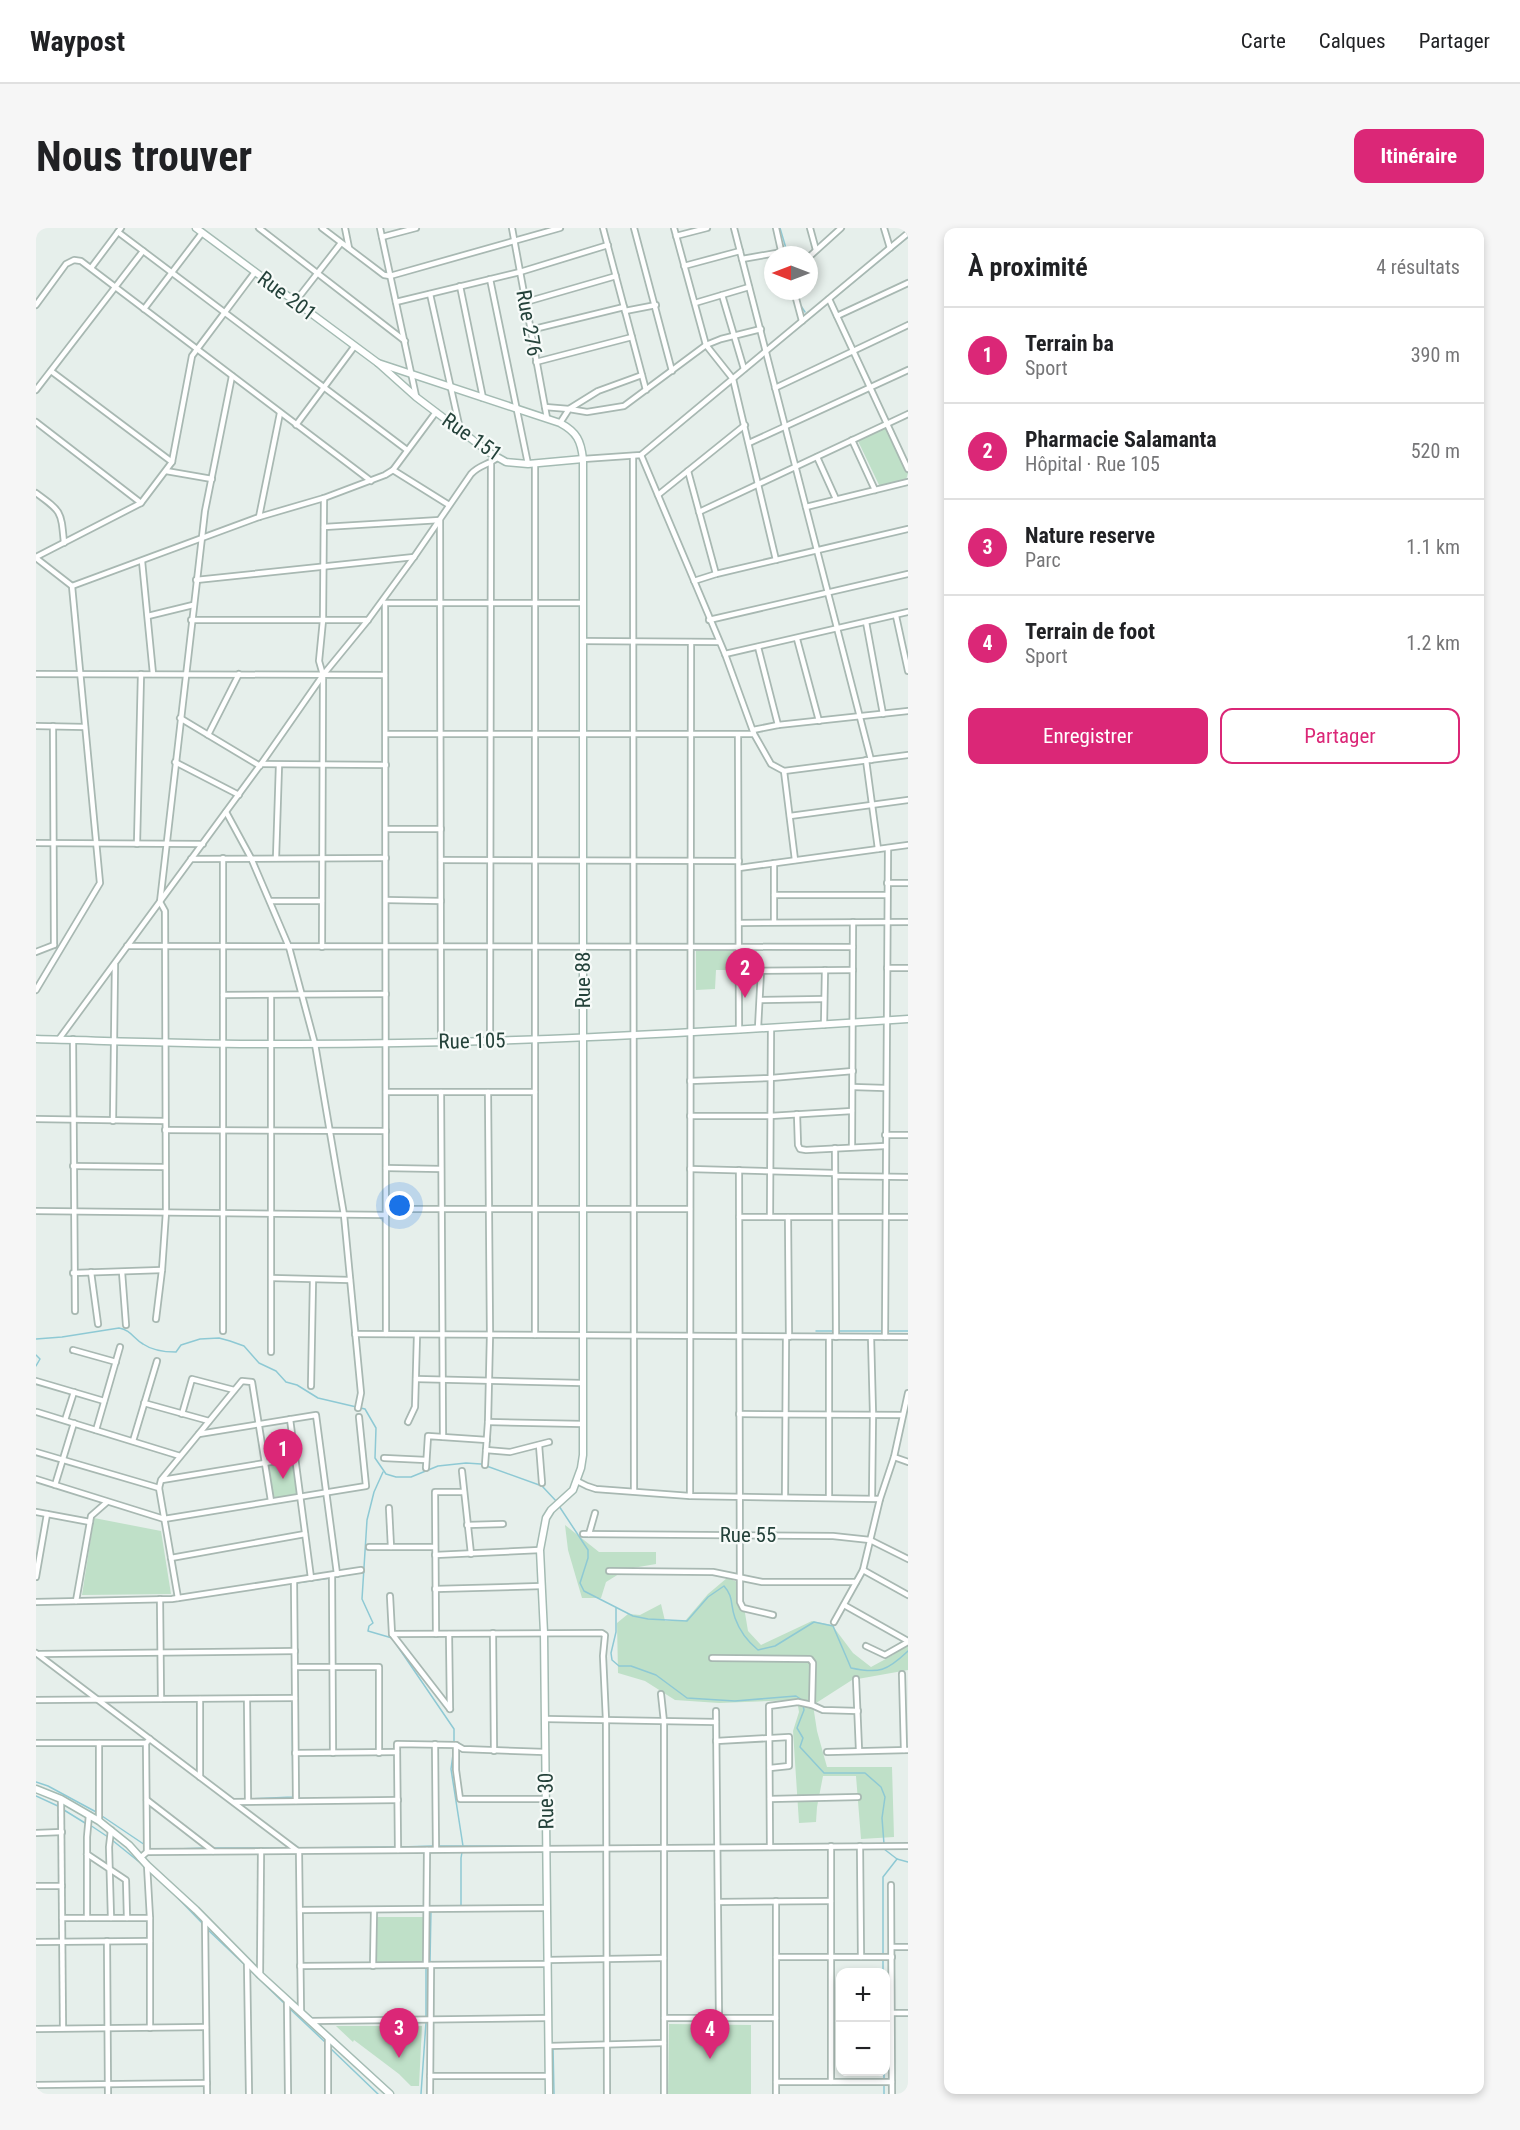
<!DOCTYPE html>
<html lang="fr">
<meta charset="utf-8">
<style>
:root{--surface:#fff;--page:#f6f6f6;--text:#202124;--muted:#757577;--line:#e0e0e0;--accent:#db2777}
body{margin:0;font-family:"Roboto Condensed",sans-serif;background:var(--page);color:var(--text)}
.controls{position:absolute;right:18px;bottom:18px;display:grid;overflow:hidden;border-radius:12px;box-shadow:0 3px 9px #0003}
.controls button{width:54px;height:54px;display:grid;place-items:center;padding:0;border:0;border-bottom:2px solid var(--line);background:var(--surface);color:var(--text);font:30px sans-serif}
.compass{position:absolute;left:728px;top:18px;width:54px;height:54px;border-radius:50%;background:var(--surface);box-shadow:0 3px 9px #0003;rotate:270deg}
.you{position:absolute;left:364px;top:978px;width:21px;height:21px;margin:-15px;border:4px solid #fff;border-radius:50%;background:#1a73e8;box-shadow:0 0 0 9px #1a73e833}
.badge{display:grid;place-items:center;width:39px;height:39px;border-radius:50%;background:var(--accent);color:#fff;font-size:20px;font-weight:700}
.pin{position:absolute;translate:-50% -50px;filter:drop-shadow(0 2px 3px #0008)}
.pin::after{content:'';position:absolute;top:32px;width:21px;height:18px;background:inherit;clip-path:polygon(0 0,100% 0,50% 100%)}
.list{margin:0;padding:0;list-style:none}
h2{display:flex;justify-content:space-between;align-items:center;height:78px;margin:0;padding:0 24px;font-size:26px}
h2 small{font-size:20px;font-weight:400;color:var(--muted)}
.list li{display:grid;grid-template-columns:39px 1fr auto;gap:18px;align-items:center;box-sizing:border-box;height:96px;padding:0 24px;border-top:2px solid var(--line)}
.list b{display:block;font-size:22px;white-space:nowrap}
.list p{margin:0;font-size:20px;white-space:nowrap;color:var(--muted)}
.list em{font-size:20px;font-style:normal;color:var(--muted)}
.actions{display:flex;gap:12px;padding:18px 24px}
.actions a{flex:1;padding:14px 0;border:2px solid var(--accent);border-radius:12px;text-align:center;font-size:21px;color:var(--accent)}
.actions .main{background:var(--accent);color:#fff}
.map{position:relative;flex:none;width:872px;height:1866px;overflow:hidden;border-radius:12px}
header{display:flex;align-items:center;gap:36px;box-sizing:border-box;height:84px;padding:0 30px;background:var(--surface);border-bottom:2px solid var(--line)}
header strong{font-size:28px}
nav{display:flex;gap:33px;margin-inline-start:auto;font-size:21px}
.intro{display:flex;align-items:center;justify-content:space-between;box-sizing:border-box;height:144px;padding:0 36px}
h1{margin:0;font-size:42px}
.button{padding:15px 27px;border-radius:12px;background:var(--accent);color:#fff;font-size:21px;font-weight:700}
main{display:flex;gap:36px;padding:0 36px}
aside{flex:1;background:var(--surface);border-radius:12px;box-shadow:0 3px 9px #0003}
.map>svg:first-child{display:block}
.green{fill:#bfe0c8}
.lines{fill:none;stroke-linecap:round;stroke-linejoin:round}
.stream{stroke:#8ec9d4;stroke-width:1.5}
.street-casing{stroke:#a8b8b2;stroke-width:8}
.secondary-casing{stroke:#a4bbb3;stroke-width:9}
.street{stroke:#fff;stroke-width:4.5}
.secondary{stroke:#fff;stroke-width:6}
.labels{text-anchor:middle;stroke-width:4.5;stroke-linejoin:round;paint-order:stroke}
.street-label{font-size:21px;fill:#24423a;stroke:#f7fbf9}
</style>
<header>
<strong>Waypost</strong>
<nav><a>Carte</a><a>Calques</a><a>Partager</a></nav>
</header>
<div class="intro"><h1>Nous trouver</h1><a class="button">Itinéraire</a></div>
<main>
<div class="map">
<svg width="872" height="1866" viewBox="0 0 872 1866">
<rect width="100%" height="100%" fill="#e6efeb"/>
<g class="green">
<polygon points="848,200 851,201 872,245 870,252 844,259 822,213"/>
<polygon points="660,723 698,723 698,742 680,742 679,761 660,762"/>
<polygon points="258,1232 264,1267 236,1271 231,1236"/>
<polygon points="58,1290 125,1303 135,1366 46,1367"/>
<polygon points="529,1297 563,1324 620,1324 620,1336 591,1341 570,1354 565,1370 546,1370 532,1322"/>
<polygon points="691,1350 704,1355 712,1403 725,1417 776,1393 796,1397 817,1425 835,1439 857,1427 872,1416 872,1442 816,1452 777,1477 781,1503 791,1539 856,1539 858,1609 825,1611 820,1548 787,1548 781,1579 780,1594 763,1595 757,1503 763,1484 761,1472 683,1475 639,1472 609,1453 582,1445 581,1395 592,1386 604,1387 625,1376 629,1393 649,1393 672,1366"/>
<polygon points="335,1689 389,1689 389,1736 334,1736"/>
<polygon points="633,1796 715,1797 715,1866 632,1866"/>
<polygon points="300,1798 386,1798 383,1858 375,1858 363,1846 318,1812 317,1814"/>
</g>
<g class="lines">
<g class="stream">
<polyline points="744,0 752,27"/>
<polyline points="755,63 762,85"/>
<polyline points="765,78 769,84"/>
<polyline points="733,124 872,9"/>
<polyline points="624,215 729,127"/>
<polyline points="780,1103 847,1103"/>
<polyline points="852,1103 872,1103"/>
<path d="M0 1111 26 1109 83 1100C95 1102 97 1110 107 1116 117 1123 128 1124 140 1124L145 1117 164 1111 183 1110 194 1113 208 1118 223 1135 240 1143 250 1154 261 1157 282 1170 329 1181 340 1200 339 1230 350 1246 360 1249H375L402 1238 430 1235 445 1236 506 1258 521 1274"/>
<polyline points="0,1127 4,1131 0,1138"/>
<polyline points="347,1244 338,1264 331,1292 326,1371 337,1395 333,1398 332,1403 356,1410 418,1501 418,1513"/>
<path d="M523 1278 552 1322V1330L544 1355 548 1363 597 1388 612 1391 651 1393 672 1369 688 1358C698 1369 694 1377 699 1390 704 1404 711 1413 722 1422L739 1418 778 1394 797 1398 815 1440C843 1446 851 1443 872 1423"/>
<polyline points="299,1349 328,1344"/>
<polyline points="260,1355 294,1350"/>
<polyline points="580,1380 580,1404 575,1425 576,1432 583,1438 595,1438 620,1447 651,1470 699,1473 760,1468 766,1472"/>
<polyline points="256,1420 256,1356"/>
<polyline points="256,1425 256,1468"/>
<polyline points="8,1428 64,1470"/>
<polyline points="68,1473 162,1544"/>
<polyline points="767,1477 768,1482 761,1500 767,1510 764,1519 788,1545 829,1545 845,1559 849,1569 846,1590 848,1616"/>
<polyline points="418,1519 415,1541 427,1618 425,1630 425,1678"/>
<polyline points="166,1547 198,1572"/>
<polyline points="0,1554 12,1558 62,1585"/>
<polyline points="0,1568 24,1579"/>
<polyline points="197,1571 209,1571"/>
<polyline points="214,1571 257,1569 256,1473"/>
<polyline points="28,1582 49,1595"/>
<polyline points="66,1588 109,1617"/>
<polyline points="54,1597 72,1609"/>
<polyline points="247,1609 263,1620"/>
<polyline points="76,1612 107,1637"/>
<polyline points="403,1618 507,1618"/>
<polyline points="364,1619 398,1618"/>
<polyline points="175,1620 254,1620"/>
<polyline points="259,1620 359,1619"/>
<polyline points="140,1621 170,1620"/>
<polyline points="848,1621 861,1631 872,1634"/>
<polyline points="137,1665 167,1696"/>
<polyline points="170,1700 210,1738"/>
<polyline points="213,1741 249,1776"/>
<polyline points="847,1744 847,1649 861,1631"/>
<polyline points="252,1779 290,1815"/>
<polyline points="390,1789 390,1740 394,1734 395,1681"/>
<polyline points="293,1819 342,1866"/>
<polyline points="517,1819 518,1866"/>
<polyline points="848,1844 848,1866"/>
<polyline points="385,1866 390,1794"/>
</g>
<defs>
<g id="street">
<polyline points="223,0 369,113"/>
<polyline points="286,0 348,47 354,48 524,0"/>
<polyline points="309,0 313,20"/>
<polyline points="344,0 380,168"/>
<polyline points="476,0 511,190"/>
<polyline points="567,0 610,162"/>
<polyline points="598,0 636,143"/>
<polyline points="638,0 670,117 697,151 740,332"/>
<polyline points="698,0 835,532"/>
<polyline points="740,0 746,27"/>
<polyline points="774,0 780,22"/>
<polyline points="848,0 854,20"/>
<polyline points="82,4 371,222"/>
<polyline points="640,8 671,0"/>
<polyline points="346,9 380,0"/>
<polyline points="773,29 805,0"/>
<polyline points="706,31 746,24"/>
<polyline points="648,38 704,23"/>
<polyline points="55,40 85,0"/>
<polyline points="454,51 492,236"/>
<polyline points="424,58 447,170"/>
<polyline points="758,63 766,93"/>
<polyline points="394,66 424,201"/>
<polyline points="686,67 708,141"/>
<polyline points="793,71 872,241"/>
<polyline points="259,74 305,15"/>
<polyline points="360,74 484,44 572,17"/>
<polyline points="490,74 580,48"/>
<polyline points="659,75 713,59"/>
<polyline points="0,77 30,36 38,32 45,33 335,253"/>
<polyline points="108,81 166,5"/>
<polyline points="589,83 620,77"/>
<polyline points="801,88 872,55"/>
<polyline points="494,102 588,79"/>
<polyline points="500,134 596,109"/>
<polyline points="15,143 136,234"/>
<polyline points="739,160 872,97"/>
<polyline points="0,162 107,23"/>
<polyline points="509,179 533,181 562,163 606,147"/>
<polyline points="0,194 105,275"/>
<polyline points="524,195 533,181 551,184 588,178 670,117 685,111 725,101"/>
<polyline points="260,197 318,119"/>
<polyline points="816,212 839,262"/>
<polyline points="713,215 872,142"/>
<polyline points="605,227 689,426 718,506 735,536 748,543 872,527"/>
<polyline points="597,228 598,1262"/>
<polyline points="781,229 800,271"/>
<polyline points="547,231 605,227 872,5"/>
<polyline points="499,236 499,1107"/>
<polyline points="357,242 413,277"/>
<polyline points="130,243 176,251"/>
<polyline points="652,243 680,346"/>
<path d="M0 265C26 284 25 283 28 315"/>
<polyline points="622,267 709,197"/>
<polyline points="770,279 872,254"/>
<polyline points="663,284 872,186"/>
<polyline points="223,289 244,185"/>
<polyline points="288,299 404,292 405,814"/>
<polyline points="0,329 105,275 136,234 156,128 219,44"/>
<polyline points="0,330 36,358 64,655 0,762"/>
<polyline points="106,333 117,446"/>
<polyline points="160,352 378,329"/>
<polyline points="658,353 680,346 872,301"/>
<polyline points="36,358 223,289 288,270 349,247 357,242 400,184"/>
<polyline points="349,375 350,1106"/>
<polyline points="349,375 547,375"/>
<polyline points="112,388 157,377"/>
<polyline points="860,388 872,443"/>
<polyline points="155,392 332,392"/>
<polyline points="673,392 872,346"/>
<polyline points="830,394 847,486"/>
<polyline points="761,411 783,493"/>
<polyline points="547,413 683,414"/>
<polyline points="722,419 742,497"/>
<polyline points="689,426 872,384"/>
<polyline points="0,446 349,447"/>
<polyline points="144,490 224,538"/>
<polyline points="0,498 49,499"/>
<polyline points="17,498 18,717"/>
<polyline points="717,502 742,497 872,483"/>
<polyline points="350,506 718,506"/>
<polyline points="172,507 203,446"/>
<polyline points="702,507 703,802"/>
<polyline points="830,532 842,621"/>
<polyline points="139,534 203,567"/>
<polyline points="225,536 350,537"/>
<polyline points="748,543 759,632"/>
<polyline points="190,584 215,630 253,719 279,816 308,987 325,1165 322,1180"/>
<polyline points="754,588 872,572"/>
<polyline points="350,601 405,601"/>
<polyline points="0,615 167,616"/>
<polyline points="101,616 105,446"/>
<polyline points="187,630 187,1103"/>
<polyline points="240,630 243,537"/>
<polyline points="155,631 350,630"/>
<polyline points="405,632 703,633"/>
<polyline points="703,640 872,617"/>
<polyline points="851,655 872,655"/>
<polyline points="738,667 851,667"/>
<polyline points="350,672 405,673"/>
<polyline points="234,673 286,673"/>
<polyline points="738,694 738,635"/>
<polyline points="703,695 872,694"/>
<polyline points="91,718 817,719"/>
<polyline points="286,719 287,447 283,433 287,392 288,270"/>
<polyline points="0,724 18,717"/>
<polyline points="851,740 872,740"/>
<polyline points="703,743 817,742"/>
<polyline points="187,767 350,766"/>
<polyline points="235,767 235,1124"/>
<polyline points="724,772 788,771"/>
<polyline points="788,797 789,742"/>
<polyline points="722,800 725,743"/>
<path d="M23 811 225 536 287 447 332 392 378 329 435 246C443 237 452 237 461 230"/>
<polyline points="37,811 39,1083"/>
<polyline points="454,813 455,235"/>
<polyline points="654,853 735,850 817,843"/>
<polyline points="817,859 849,860"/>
<polyline points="350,864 499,864"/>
<polyline points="405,864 407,1209"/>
<polyline points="761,886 762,917 764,921 770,922 849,918"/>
<polyline points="654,888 734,888 816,883"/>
<polyline points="0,891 129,893"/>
<polyline points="77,893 79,736"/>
<polyline points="129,902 350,903"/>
<polyline points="849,907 872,907"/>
<polyline points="816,919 817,694"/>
<polyline points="799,920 800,1109"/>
<polyline points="37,938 128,939"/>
<polyline points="350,940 405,941"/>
<polyline points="654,941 799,945"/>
<polyline points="703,942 704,1374 707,1380 737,1387"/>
<polyline points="799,948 872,949"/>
<polyline points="350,981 654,981"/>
<polyline points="0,983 350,987"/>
<polyline points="703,989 872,989"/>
<polyline points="734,989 735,800"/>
<polyline points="752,989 753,1109"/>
<polyline points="55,1044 62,1096"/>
<polyline points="86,1044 90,1097"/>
<polyline points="37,1045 126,1042"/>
<polyline points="236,1050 314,1052"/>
<polyline points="120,1091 126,1042 130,984 129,683 124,674 169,283 196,148"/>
<polyline points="319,1106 872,1109"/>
<polyline points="793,1109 793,1269"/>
<polyline points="835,1109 837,1186 836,1270"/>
<polyline points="849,1109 852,620"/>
<polyline points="37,1122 80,1134"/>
<polyline points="380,1151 546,1155"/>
<polyline points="0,1153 68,1173"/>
<polyline points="275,1158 277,1052"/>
<polyline points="108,1175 173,1193"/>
<polyline points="1,1184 144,1228"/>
<polyline points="146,1186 156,1151 198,1162"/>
<polyline points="703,1186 866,1187"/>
<polyline points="254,1191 275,1350"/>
<polyline points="29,1192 38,1164"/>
<polyline points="372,1194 379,1179 381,1107"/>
<polyline points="452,1194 547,1196"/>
<polyline points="60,1202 84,1119"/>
<polyline points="163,1206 280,1187 301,1346"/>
<polyline points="97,1213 121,1133"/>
<polyline points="503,1217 506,1255"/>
<polyline points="450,1222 474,1224 513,1214"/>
<polyline points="0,1224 123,1260"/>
<polyline points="858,1229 872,1234"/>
<polyline points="348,1230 390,1232"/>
<polyline points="449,1237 452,1194 454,1107 452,864"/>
<polyline points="390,1240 392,1208 451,1212"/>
<polyline points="426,1243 435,1326"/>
<polyline points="0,1251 128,1291 330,1258 323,1189"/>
<polyline points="126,1252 259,1230"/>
<polyline points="541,1253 551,1258 560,1261 654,1268 844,1271"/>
<polyline points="19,1257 38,1195"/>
<polyline points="654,1268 655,414"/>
<polyline points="749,1268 750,1109"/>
<polyline points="353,1280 355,1319"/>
<polyline points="0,1284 54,1294"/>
<polyline points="431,1297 467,1296"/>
<polyline points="547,1306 797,1308 834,1312 872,1331"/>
<polyline points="553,1306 559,1285"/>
<polyline points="333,1319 399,1319"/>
<polyline points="399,1327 504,1322"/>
<polyline points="135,1330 269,1306"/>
<polyline points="827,1342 872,1367"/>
<polyline points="573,1343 677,1344 726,1354 820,1354"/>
<polyline points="296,1347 297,1525"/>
<polyline points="0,1349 11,1286"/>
<polyline points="258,1353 260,1573"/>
<polyline points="399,1361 506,1358"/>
<polyline points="354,1368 356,1406 414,1481"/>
<polyline points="142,1370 123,1260 125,1252 206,1153 216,1154 235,1273"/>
<polyline points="124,1371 125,1471"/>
<polyline points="40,1373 55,1288 71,1274"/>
<polyline points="0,1374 136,1371 325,1342"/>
<polyline points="808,1377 872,1413"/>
<polyline points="798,1394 827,1342 844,1271 858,1229 872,1165"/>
<polyline points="457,1405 458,1523"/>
<polyline points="356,1406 566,1405 569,1407 567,1428 570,1492 571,1866"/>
<polyline points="400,1406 399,1264 428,1264"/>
<polyline points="413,1406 414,1481"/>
<polyline points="830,1418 849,1427 872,1414"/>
<polyline points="0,1425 263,1624 265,1785"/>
<polyline points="3,1426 259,1423"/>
<polyline points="676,1430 774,1431 777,1435 776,1477"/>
<polyline points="259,1439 343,1439 343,1525"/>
<polyline points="866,1446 868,1522"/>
<polyline points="820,1451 823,1522"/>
<polyline points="625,1466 628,1494 628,1866"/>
<polyline points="211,1471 212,1573"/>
<polyline points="0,1472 259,1470"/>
<polyline points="680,1483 683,1790"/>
<polyline points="510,1491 680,1494"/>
<polyline points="680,1513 753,1509 753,1538 734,1540"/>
<polyline points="0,1515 110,1515 114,1511"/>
<polyline points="63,1515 63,1593"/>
<polyline points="110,1515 111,1624"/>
<polyline points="399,1516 400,1621"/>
<polyline points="420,1517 420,1542 424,1571 510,1571"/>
<polyline points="791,1524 872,1522"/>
<polyline points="259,1525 361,1524"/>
<polyline points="164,1549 164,1471"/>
<polyline points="25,1571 27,1800"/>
<polyline points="734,1571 822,1569"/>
<polyline points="111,1572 177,1623"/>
<polyline points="198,1574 362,1572"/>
<polyline points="0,1605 26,1604"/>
<polyline points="795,1618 795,1854"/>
<polyline points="824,1618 825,1729"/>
<polyline points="734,1619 733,1478 762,1474 776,1477 787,1482 822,1483"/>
<polyline points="362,1622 361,1516 420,1517 427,1521 509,1524"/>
<polyline points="51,1626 90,1652 91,1690"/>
<polyline points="104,1630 111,1624 872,1618"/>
<polyline points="111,1637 114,1690 114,1800"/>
<polyline points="855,1657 856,1866"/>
<polyline points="0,1658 26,1658"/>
<polyline points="740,1673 740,1866"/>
<polyline points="682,1674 795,1673"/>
<polyline points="264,1682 511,1680"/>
<polyline points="26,1690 114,1690"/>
<polyline points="51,1690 51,1609 53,1587"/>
<polyline points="75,1690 73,1619 75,1602"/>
<polyline points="169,1692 171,1866"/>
<polyline points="71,1713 72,1866"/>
<polyline points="0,1714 114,1713"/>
<polyline points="856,1719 872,1719"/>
<polyline points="740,1729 856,1729"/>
<polyline points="512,1732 628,1730"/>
<polyline points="211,1734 213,1866"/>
<polyline points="390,1737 391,1622"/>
<polyline points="264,1738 512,1736"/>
<polyline points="337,1738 338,1682"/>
<polyline points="224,1747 225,1623"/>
<polyline points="251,1772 252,1866"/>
<polyline points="856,1785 872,1785"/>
<polyline points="628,1790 740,1790"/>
<polyline points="275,1793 512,1790"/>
<polyline points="0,1801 170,1799"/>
<polyline points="292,1810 292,1866"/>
<polyline points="513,1818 628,1815"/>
<polyline points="394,1848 513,1848"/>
<polyline points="740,1854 856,1854"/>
<polyline points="0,1857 171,1855"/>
<polyline points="394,1866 395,1737"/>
</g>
<g id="secondary">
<polyline points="160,0 342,135 380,169 454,225 470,234 492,236 547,231"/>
<path d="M342 135 524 195C541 204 545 213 547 231V1227L545 1240 537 1262 515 1282 510 1290 504 1322 508 1405 513 1866"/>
<path d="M0 811C79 813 158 816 236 816 448 817 660 805 872 791"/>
<polyline points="0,1561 25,1571 63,1593 93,1617 111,1637 160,1682 224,1747 354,1866"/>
</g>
</defs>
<use href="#street" class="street-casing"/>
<use href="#secondary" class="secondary-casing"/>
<use href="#street" class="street"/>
<use href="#secondary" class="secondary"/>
</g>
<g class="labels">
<g class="street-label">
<text transform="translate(251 68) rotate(37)" y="7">Rue 201</text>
<text transform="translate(493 95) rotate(80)" y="7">Rue 276</text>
<text transform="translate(436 209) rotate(35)" y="7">Rue 151</text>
<text transform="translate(547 752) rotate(-90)" y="7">Rue 88</text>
<text transform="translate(436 813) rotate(-1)" y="7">Rue 105</text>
<text x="712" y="1314">Rue 55</text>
<text transform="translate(510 1573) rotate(-91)" y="7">Rue 30</text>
</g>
</g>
</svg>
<div class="controls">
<button>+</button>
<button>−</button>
</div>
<svg class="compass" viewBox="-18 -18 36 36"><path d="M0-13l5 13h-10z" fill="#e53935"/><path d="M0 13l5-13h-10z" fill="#757577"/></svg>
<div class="you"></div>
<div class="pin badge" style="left:247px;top:1251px">1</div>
<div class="pin badge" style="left:709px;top:770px">2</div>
<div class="pin badge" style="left:363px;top:1830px">3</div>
<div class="pin badge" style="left:674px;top:1831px">4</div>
</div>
<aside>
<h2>À proximité<small>4 résultats</small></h2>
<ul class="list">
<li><span class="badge">1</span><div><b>Terrain ba</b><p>Sport</p></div><em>390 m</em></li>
<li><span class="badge">2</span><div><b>Pharmacie Salamanta</b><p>Hôpital · Rue 105</p></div><em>520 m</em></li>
<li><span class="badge">3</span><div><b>Nature reserve</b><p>Parc</p></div><em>1.1 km</em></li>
<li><span class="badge">4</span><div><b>Terrain de foot</b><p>Sport</p></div><em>1.2 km</em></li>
</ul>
<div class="actions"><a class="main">Enregistrer</a><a>Partager</a></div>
</aside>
</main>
